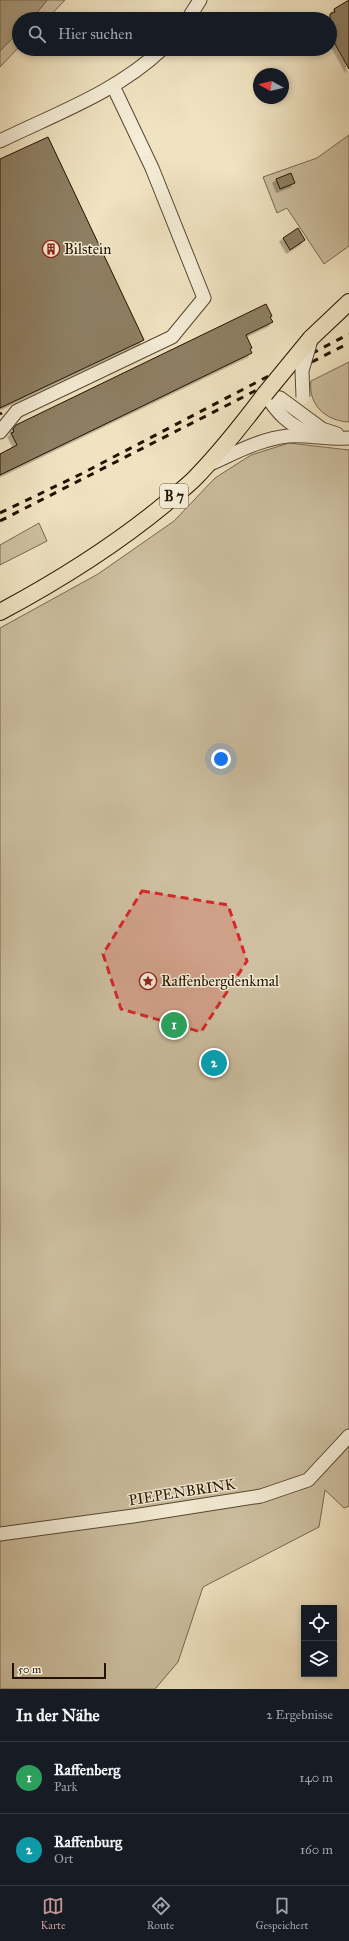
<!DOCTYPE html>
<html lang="de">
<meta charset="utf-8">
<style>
:root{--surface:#171b24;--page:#242831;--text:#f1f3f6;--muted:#9ea1a6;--line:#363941;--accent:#c59692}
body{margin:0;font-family:"IM FELL Great Primer",serif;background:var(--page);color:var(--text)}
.controls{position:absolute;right:12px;bottom:12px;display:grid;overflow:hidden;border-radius:0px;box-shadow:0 2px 6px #0003}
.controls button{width:36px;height:36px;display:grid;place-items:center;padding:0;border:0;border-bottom:1px solid var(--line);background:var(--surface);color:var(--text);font:20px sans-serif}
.compass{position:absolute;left:253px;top:68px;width:36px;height:36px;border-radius:50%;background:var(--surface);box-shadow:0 2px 6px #0003;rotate:278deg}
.scale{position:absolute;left:12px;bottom:10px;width:94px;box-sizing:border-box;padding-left:4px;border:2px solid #231200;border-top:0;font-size:11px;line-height:14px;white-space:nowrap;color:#231200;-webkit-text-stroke:3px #f5edd7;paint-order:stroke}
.you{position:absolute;left:221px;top:759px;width:14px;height:14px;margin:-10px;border:3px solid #fff;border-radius:50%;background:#1a73e8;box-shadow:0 0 0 6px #1a73e833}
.badge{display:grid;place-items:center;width:26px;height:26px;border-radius:50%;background:var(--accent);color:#fff;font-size:13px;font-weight:700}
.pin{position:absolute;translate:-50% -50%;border:2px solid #fff;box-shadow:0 1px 4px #0006}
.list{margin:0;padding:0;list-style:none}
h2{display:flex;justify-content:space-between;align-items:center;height:52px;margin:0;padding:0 16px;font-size:17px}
h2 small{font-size:13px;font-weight:400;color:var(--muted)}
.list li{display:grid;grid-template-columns:26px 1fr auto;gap:12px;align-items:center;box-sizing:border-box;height:72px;padding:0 16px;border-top:1px solid var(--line)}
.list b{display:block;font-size:15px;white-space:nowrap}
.list p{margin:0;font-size:13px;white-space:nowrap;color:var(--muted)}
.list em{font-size:13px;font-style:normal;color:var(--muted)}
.icon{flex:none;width:22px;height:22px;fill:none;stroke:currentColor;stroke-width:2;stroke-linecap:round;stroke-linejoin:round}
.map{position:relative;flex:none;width:349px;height:1689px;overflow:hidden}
.search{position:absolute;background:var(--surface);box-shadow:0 2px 6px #0003;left:12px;right:12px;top:12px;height:44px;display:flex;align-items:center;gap:10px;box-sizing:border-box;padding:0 14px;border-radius:22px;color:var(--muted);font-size:15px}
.sheet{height:196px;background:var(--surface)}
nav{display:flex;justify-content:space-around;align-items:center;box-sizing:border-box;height:56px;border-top:1px solid var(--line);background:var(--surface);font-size:11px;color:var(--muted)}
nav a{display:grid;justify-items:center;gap:2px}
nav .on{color:var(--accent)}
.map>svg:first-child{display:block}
.green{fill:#cdbfa0;stroke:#786850}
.water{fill:#aa9c7f;stroke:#74654c}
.building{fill:#8e7f64;stroke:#231200;filter:url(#shadow)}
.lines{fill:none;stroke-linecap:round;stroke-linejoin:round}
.minor-casing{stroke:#564630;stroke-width:15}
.major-casing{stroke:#231200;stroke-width:18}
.minor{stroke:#f5edd7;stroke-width:13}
.major{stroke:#f0e3c1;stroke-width:16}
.rail{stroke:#231200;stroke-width:3;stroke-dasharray:7 7;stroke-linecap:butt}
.minor-bridge-casing{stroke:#564630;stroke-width:15;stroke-linecap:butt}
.major-bridge-casing{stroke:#231200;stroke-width:18;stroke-linecap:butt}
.minor-bridge{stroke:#f5edd7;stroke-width:13}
.major-bridge{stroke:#f0e3c1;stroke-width:16}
.marked{fill:#d62828;fill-opacity:0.2;stroke:#d62828;stroke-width:3;stroke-dasharray:8 5;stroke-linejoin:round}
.labels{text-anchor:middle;stroke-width:3;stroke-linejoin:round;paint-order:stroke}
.shield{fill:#f5edd7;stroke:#625440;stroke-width:1}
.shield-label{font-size:14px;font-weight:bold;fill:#231200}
.poi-label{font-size:15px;fill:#231200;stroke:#f5edd7;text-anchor:start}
.street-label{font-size:15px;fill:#231200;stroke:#f5edd7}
</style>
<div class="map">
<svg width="349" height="1689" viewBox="0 0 349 1689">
<defs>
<filter id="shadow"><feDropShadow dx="-3.5" dy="3.5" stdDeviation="0" flood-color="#0004"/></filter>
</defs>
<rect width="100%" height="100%" fill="#f0e3c1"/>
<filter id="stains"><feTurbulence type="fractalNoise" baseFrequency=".005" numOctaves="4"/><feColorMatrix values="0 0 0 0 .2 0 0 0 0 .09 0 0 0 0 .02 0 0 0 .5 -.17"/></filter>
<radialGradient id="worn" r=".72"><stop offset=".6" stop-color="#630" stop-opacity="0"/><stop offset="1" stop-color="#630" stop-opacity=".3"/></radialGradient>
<g class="green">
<polygon points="47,0 65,0 47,19 32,19"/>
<polygon points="19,32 19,47 0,67 0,51"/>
<polygon points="349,135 349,246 324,264 287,208 277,213 263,177 317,158"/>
<path d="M349 362V422C326 421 308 405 311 381Z"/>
<polygon points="289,443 349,450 349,1506 344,1508 325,1490 319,1527 203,1587 178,1662 155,1689 0,1689 0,628 98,574 174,521 215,478 251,455"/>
<polygon points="39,523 47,541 0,565 0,545"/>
</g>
<polygon class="water" points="0,0 47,0 32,19 19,19 19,32 0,51"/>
<g class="building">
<polygon points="349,0 349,69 330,35 330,14 335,12 334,9"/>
<polygon points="48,137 144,340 0,408 0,159"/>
<polygon points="291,173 295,183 280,189 276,179"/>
<polygon points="298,228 305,240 290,250 283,238"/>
<polygon points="266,304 272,316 270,317 273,322 246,335 252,348 250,349 252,353 0,475 0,454 17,445 11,433 14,432 13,429 16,425"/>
</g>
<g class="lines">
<defs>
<g id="minor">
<polyline points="188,19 200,0"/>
<path d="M0 141C55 114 117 92 162 49"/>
<polyline points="265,394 280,398 322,429 337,434"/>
<path d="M265 394C279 415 287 423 310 434"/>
<polyline points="0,432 17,411 172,337 204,298 152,168 113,86"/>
<path d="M210 464C235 453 260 439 288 436 308 434 328 440 349 438"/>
<polyline points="0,1534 133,1516 261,1496 308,1480 349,1436"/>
</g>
<g id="major">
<polyline points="311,338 349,302"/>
<path d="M0 612C58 581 114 546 165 504 175 495 188 486 197 476 222 450 244 422 265 394"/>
</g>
</defs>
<use href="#minor" class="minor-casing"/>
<use href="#major" class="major-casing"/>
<use href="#minor" class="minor"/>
<use href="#major" class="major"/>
<g class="rail">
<polyline points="0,414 2,413"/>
<polyline points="0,513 81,474 349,334"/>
<polyline points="0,521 349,343"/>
</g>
<defs>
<polyline id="minor-bridge" points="303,397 302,371 311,340"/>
<polyline id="major-bridge" points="265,394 311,338"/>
</defs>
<use href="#minor-bridge" class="minor-bridge-casing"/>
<use href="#major-bridge" class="major-bridge-casing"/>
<use href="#minor-bridge" class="minor-bridge"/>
<use href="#major-bridge" class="major-bridge"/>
</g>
<path class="marked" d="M142 891 228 905 247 961 201 1032 121 1009 103 954Z"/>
<defs>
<symbol id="building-ring" viewBox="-11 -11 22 22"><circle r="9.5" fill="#f5edd7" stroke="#8f2418" stroke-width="1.5"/><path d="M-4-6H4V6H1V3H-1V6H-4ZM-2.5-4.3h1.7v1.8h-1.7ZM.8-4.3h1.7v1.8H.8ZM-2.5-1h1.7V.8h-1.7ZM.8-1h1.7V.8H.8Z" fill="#8f2418"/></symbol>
<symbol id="sight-ring" viewBox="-11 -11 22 22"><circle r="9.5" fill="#f5edd7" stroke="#8f2418" stroke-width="1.5"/><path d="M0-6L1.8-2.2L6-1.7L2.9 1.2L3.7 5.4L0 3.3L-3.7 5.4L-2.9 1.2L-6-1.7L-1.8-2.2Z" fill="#8f2418"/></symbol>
</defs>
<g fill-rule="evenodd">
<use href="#building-ring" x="41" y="239" width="20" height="20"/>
<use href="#sight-ring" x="138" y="971" width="20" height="20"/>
</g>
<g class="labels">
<rect class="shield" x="160" y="484" width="28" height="24" rx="3"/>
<g class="shield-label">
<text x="174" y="501">B 7</text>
</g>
<g class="poi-label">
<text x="64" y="254">Bilstein</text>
<text x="161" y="986">Raffenbergdenkmal</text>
</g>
<g class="street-label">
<text transform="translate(182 1492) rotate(-9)" y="5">PIEPENBRINK</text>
</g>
</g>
<rect width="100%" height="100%" filter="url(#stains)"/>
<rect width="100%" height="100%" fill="url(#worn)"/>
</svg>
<div class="controls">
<button><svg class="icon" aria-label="locate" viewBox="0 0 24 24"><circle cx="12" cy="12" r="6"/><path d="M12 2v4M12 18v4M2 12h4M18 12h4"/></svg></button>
<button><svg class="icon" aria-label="layers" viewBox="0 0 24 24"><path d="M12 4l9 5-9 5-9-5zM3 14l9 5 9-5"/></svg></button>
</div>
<svg class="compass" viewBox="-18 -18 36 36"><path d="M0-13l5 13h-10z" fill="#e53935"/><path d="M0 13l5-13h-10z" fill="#9ea1a6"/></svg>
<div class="scale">50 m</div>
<div class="you"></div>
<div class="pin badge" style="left:174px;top:1025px;background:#2e9e5b">1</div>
<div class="pin badge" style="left:214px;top:1063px;background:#0f9aa8">2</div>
<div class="search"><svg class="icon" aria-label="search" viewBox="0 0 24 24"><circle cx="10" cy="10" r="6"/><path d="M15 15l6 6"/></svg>Hier suchen</div>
</div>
<section class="sheet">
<h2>In der Nähe<small>2 Ergebnisse</small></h2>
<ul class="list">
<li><span class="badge" style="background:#2e9e5b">1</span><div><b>Raffenberg</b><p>Park</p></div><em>140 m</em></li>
<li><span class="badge" style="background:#0f9aa8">2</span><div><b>Raffenburg</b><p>Ort</p></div><em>160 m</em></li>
</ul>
</section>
<nav>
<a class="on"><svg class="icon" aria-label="map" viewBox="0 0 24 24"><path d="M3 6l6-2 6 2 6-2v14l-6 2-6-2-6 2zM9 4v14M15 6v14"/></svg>Karte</a>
<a><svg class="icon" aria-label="directions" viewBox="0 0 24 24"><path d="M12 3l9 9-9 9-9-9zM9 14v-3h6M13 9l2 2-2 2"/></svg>Route</a>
<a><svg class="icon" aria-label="saved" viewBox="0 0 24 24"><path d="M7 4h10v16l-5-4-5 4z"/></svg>Gespeichert</a>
</nav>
